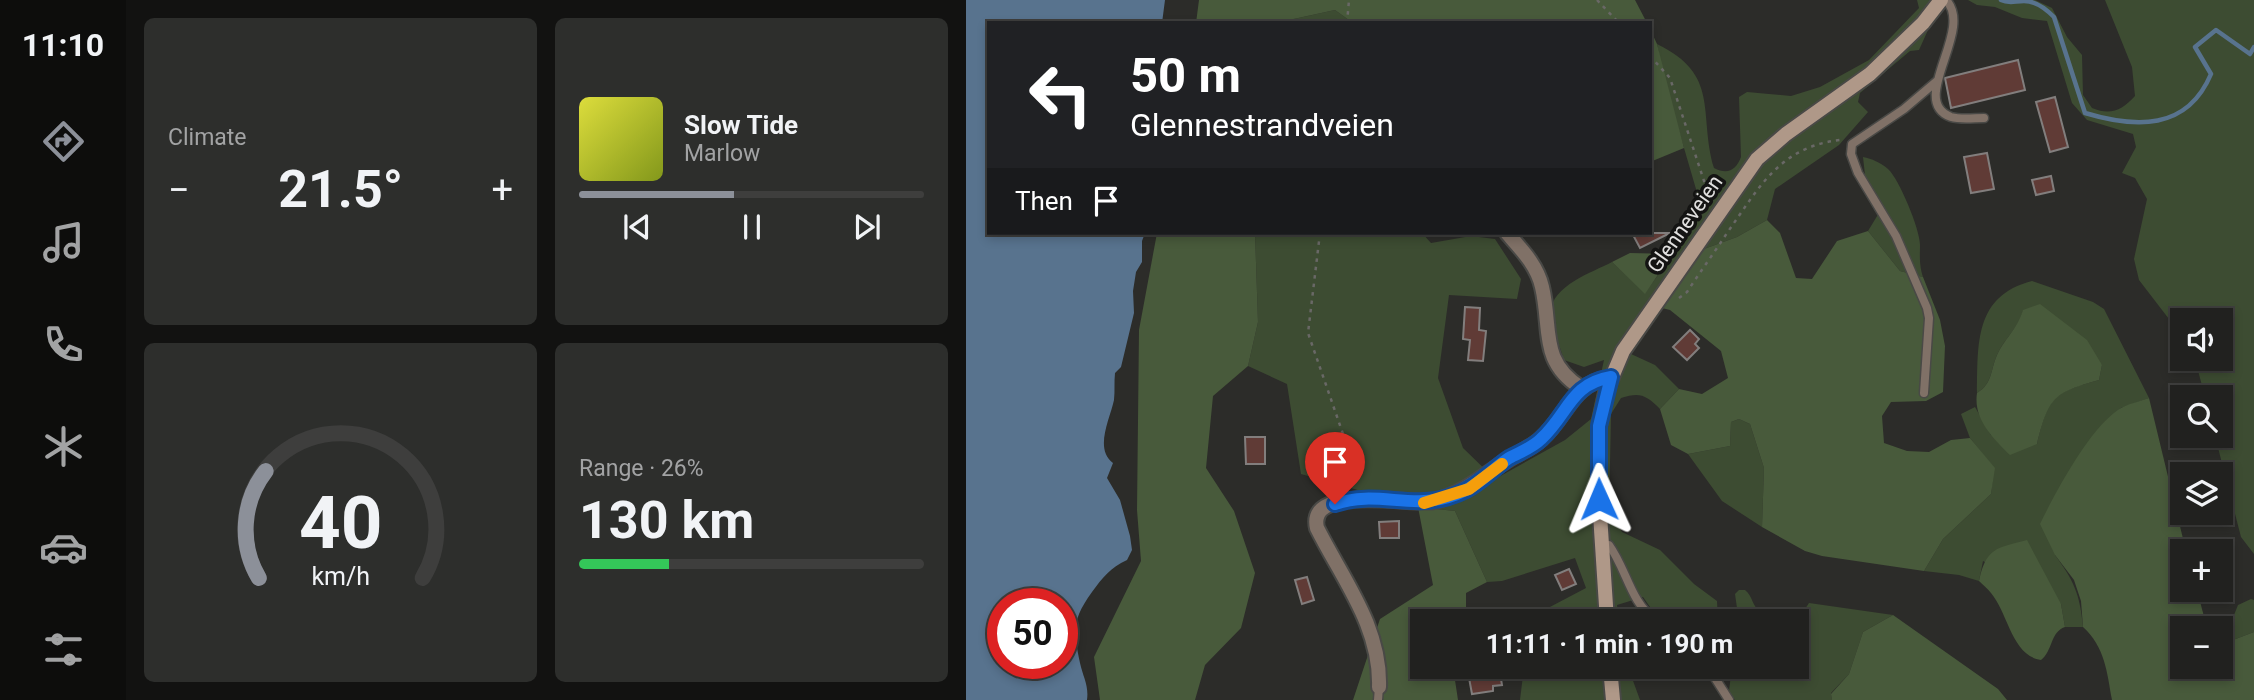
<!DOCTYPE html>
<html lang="en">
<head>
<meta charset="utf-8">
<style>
	:root { --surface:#21211f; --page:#2d2e2c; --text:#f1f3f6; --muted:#a2a3a4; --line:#3e3e3d; --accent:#8c9099 }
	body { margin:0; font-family:Roboto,sans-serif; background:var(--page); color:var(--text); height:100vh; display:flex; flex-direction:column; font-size:26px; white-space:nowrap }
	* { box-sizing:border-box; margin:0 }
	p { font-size:23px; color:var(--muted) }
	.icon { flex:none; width:38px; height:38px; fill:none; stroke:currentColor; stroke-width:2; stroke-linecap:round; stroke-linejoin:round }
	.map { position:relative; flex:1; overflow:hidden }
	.panel { display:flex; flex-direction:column; gap:18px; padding:18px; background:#121211; width:840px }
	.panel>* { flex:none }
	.top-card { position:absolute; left:21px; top:21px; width:665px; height:214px; border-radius:0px; box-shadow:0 4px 10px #0003,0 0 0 2px var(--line); background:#202124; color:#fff; overflow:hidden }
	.controls { position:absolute; left:1204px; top:308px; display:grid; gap:14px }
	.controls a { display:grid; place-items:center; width:63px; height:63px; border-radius:0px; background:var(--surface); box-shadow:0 4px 10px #0003,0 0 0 2px var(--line); font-size:35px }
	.speed { position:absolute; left:21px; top:588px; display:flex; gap:14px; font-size:35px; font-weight:700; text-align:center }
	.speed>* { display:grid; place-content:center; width:91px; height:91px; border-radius:50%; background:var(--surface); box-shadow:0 4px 10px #0003,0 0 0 2px var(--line); line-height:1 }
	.speed .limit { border:10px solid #d22; background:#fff; color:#111 }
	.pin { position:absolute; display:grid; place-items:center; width:60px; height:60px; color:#fff; margin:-72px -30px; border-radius:50% 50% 50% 0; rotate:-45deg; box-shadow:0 0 7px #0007 }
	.pin .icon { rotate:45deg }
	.me { position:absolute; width:77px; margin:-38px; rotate:359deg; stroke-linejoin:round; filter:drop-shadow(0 0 5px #0008) }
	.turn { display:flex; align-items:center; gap:24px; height:147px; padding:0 28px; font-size:32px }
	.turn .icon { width:91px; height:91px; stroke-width:2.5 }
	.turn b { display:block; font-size:49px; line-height:60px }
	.then { display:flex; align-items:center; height:66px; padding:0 28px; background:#0003; gap:14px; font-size:26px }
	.big { font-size:52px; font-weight:700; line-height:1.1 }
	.panel .widget { flex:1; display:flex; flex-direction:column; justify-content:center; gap:10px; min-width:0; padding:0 24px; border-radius:10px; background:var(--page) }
	.panel .dial { align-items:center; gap:0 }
	.dial svg { height:182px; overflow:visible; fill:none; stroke:var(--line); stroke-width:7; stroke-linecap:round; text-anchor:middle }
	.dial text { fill:var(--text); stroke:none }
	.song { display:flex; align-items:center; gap:21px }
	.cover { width:84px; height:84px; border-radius:10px; background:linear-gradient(135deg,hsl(60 70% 55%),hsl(70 70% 35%)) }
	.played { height:7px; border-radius:4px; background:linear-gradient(90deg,var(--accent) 45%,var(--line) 45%) }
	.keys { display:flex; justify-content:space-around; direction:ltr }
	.heat { display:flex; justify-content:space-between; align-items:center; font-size:38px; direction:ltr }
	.charge { height:10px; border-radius:5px; background:linear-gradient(90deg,#34c759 26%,var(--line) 0) }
	.panel .tiles { flex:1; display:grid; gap:18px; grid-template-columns:repeat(2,1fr) }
	.trip { position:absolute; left:444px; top:609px; width:399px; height:70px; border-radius:0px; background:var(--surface); box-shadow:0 4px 10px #0003,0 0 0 2px var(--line); font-weight:700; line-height:70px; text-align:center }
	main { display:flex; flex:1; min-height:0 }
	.dock { display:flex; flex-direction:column; width:126px; justify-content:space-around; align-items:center; background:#0d0d0c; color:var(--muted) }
	.dock .icon { width:49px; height:49px }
	.dock .active { color:var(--accent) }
	.dock b { font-size:32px; color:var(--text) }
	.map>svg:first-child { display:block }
	.green { fill:#3d4c32 }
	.forest { fill:#485a3b }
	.water { fill:#58738e; fill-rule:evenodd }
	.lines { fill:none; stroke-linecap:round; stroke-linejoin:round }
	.stream { stroke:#58738e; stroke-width:4.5 }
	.building { fill:#603b36; stroke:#827e7d; stroke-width:2 }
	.service-casing { stroke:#494946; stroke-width:11 }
	.minor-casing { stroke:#494946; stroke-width:18 }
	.secondary-casing { stroke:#494946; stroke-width:18 }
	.path { stroke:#696866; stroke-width:2.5; stroke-dasharray:3.5 5; stroke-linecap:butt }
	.service { stroke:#807167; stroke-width:8 }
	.minor { stroke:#807167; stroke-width:14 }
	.secondary { stroke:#af9888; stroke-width:14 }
	.route-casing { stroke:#114b97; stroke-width:18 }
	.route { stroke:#1a73e8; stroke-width:12 }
	.slow { stroke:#f59e0b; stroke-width:12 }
	.labels { text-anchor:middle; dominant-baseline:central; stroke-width:7; stroke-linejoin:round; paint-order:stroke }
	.street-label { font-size:21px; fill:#e1e0df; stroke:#141413 }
</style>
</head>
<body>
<main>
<nav class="dock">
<b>11:10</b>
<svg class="icon active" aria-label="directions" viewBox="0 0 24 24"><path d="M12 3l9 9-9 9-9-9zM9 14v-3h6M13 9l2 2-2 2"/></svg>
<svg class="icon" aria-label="music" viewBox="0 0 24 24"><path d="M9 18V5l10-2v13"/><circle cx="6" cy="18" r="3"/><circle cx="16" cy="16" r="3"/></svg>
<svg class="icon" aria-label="phone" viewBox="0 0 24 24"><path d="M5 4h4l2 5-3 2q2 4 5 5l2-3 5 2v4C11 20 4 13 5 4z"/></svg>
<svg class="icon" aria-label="climate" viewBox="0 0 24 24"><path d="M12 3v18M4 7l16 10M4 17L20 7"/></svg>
<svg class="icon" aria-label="car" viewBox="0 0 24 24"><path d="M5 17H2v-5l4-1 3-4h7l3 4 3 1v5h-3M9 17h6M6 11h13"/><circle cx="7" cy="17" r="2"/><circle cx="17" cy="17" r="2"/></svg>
<svg class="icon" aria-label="filters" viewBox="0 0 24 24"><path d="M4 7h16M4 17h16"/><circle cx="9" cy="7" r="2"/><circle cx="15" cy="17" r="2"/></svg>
</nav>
<section class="panel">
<div class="tiles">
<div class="widget"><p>Climate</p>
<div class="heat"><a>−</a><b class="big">21.5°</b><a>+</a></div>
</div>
<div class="widget">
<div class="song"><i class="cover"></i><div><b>Slow Tide</b><p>Marlow</p></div></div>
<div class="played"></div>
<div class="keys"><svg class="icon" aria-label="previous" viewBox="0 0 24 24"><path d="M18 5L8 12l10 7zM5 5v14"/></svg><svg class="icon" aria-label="pause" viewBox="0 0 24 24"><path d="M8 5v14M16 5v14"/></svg><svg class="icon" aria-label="next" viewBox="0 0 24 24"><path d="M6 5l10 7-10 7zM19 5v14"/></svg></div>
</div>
<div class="widget dial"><svg viewBox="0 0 100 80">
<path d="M14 69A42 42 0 1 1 86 69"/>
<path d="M14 69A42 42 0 0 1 17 22" stroke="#8c9099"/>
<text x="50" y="56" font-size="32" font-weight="700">40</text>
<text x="50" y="72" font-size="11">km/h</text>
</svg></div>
<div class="widget"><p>Range · 26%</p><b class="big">130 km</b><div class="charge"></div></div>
</div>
</section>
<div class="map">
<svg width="1288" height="700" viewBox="0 0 1288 700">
	<rect width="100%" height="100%" fill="#2c2c29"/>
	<path class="green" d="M951 0H986L962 30 953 50 944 51 894 93 892 102 902 112 873 145 809 189 801 220 771 237 738 249 665 354 689 365 713 389 694 409C680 395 674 392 655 398L645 414 643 513 656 532 694 550 728 584 751 601 752 621H700L691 617 677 597 651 605 653 621H563V618L620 588 609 558 536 581 521 582 489 511 452 507 335 474 321 384 282 366 292 322 289 233H456L465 243 505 236 529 239 555 279 551 299 483 295 472 378 497 448 529 479 599 440 625 419 638 360 618 367 598 360C594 346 585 327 585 312 585 286 627 272 646 262L679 293 737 213 699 83 691 44C755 75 732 113 748 168 762 175 770 170 775 157L773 97 781 92 825 96 854 87 903 60 953 8Z
		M1002 0H1069L1086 8 1101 37 1116 55 1117 95 1126 108C1145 116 1156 110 1169 96L1166 67 1139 0H1288V554L1275 537 1249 436H1255V397H1239L1229 359H1255V320H1216V336L1173 280 1168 259 1181 199 1169 178 1156 173 1170 147 1167 134 1121 120 1106 103 1081 21 1056 18 1029 7 1011 5Z
		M369 10 387 23H321L323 20Z
		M897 157C906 159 914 162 922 169 933 179 954 229 954 245 954 257 953 264 957 277L934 271 902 231 916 208 899 175Z
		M1066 281 1127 302 1138 309 1183 398 1155 408 1089 555C1108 581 1114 594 1117 627H1099L1095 604 1017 561 1013 581 993 575 958 571 977 539 1025 494 1028 468 1004 438 995 414 1009 407 1025 435 1071 444C1083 396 1086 393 1133 380L1136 365 1057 311C1050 331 1039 338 1031 355 1024 371 1027 383 1011 393 1012 344 1008 296 1066 281Z
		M773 419 784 424 798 468 796 527 756 501 722 454 764 446 765 422Z
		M773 590H779C787 596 786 607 795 612V621H776L772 615 769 594Z
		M1285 599 1288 600V632L1267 640 1266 620 1272 605Z
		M843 603 927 615 897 632 883 674 865 693 866 700H769L763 691 765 675 786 667H831V621Z
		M558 667H662L674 700H554Z"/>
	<path class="forest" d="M233 0H669L681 23H387L369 10 323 20 321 23H230Z
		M684 29 691 44 718 148 684 162Z
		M801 220 814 233 830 278 846 279 871 241 902 231 934 271 957 277 974 320 979 346 977 392 960 401 925 402 916 416 918 443 941 451 963 452 985 440 1004 438 1029 468 1025 494 977 539 958 571 856 556 839 551 796 527 798 468 784 424 773 419 765 422 764 446 722 454 705 445 694 409 713 389 736 394 762 378 755 351 704 310 696 308 738 249 771 237Z
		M191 233H289L292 322 282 366 247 396 240 468 268 511 289 573 275 628 239 665 229 700H134L128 657 175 561 171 510 173 330Z
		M664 253 706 254 679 294 646 262Z
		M1074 304 1121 340 1136 365 1133 380C1087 393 1083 397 1071 444L1044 455C1027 438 1007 419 1011 393 1027 383 1024 371 1031 355 1039 338 1050 331 1057 310Z
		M1183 398 1220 551H1216V590H1231L1241 628H1216V667H1255V648L1265 646 1267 640 1288 632V700H1146C1141 672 1139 647 1117 627L1115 601 1108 580 1089 555 1074 524C1089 493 1126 423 1157 407 1165 403 1175 401 1183 398Z
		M452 507 489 511 521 582 500 593V621H457V667H487L492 700H387L414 619 467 585Z
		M1061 540 1095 604 1099 627C1084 632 1087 651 1075 660 1046 656 1042 613 1025 593 1022 589 1017 585 1013 581 1020 548 1030 548 1061 540Z
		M927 615 1032 689 1041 700H866L865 694 883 674 897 632Z"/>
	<path class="water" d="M0 0H199L196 23H23V233H179L176 241V262L170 272 167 291 168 313 155 367 149 373C148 382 149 391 148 400 144 419 128 449 147 463L141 478 154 500 164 536 166 550 161 560C144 568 137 577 126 592 106 620 107 630 114 663 117 677 123 685 121 700H0ZM37 604H96V663H37Z"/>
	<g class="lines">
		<path class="stream" d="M1035 0C1043 4 1049 1 1058 1 1070 1 1080 9 1088 17L1119 113C1169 128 1221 131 1245 74L1229 47 1250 30 1284 54 1288 47"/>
	</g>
	<path class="building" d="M1052 60 1059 90 985 108 979 78Z
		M1089 97 1102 147 1084 152 1070 102Z
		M1021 153 1028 189 1005 193 998 157Z
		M1085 176 1088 191 1070 195 1066 180Z
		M666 233H704L674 248Z
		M499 307 514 308 513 330 520 331 517 361 502 360 504 340 497 339Z
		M724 330 733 339 729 344 733 348 721 360 707 347Z
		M279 437H299V464H280Z
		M433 521V538H414L413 522Z
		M603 569 610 584 596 590 589 575Z
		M341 577 348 600 336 604 329 580Z
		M501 667H533L536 685 527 686V691L506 694Z"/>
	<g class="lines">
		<defs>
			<path id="service" d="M980 0C1009 30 941 101 985 117 995 120 1008 118 1018 118
				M958 393 963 318 961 308 930 236 892 173 885 154 886 144 938 109 971 81
				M636 545H643C661 570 664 602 690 621
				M742 667 763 700
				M412 700 413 687"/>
			<path id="minor" d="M541 233C555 249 571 265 576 287 586 329 573 361 615 388
				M413 687C415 627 377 580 351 528 340 482 450 506 469 501 501 492 516 476 543 459 554 452 565 448 575 439 603 414 604 384 645 377"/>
			<path id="secondary" d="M641 621 633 499V426L641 389 657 351 791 159 820 134 904 74 957 23 975 0
				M644 667 647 700"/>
		</defs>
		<use href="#service" class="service-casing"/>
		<use href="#minor" class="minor-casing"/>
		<use href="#secondary" class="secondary-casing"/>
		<path class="path" d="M631 0 653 23
			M381 23 383 0
			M684 56 704 78 740 187 750 195
			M354 233 342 333 385 457 378 485
			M713 298 721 292C734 272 748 253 761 233 793 188 813 147 874 140"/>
		<use href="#service" class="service"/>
		<use href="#minor" class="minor"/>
		<use href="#secondary" class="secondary"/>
	</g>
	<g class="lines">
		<defs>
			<path id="route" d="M369 504C415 488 452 515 500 490 516 482 528 468 543 458 554 452 566 448 575 439 603 413 604 384 645 377L633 426V499"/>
		</defs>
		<use href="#route" class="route-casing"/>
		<use href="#route" class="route"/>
		<path class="slow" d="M458 503 503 489 536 464"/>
	</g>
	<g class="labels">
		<g class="street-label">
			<text transform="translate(719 224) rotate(-55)">Glenneveien</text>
		</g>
	</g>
</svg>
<div class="controls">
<a><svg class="icon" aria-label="sound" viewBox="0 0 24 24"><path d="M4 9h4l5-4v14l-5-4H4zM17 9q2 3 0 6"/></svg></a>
<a><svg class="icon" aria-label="search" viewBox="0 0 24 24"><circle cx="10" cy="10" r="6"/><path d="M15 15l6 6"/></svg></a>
<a><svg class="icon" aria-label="layers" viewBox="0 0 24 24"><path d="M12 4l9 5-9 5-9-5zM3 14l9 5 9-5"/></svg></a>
<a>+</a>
<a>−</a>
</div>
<div class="speed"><div class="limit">50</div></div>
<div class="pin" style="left:369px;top:504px;background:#d93025"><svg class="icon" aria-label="arrive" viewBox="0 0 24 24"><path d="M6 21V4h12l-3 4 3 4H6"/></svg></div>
<svg class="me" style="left:633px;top:499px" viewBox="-20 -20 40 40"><path d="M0-17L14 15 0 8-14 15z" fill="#1a73e8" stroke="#fff" stroke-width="4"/></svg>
<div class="trip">11:11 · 1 min · 190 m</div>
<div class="top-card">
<div class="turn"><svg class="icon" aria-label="left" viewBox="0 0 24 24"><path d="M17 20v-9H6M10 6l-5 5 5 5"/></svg><div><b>50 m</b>Glennestrandveien</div></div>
<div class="then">Then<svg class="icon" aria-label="arrive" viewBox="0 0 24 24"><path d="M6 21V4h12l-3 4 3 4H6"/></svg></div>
</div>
</div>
</main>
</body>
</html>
